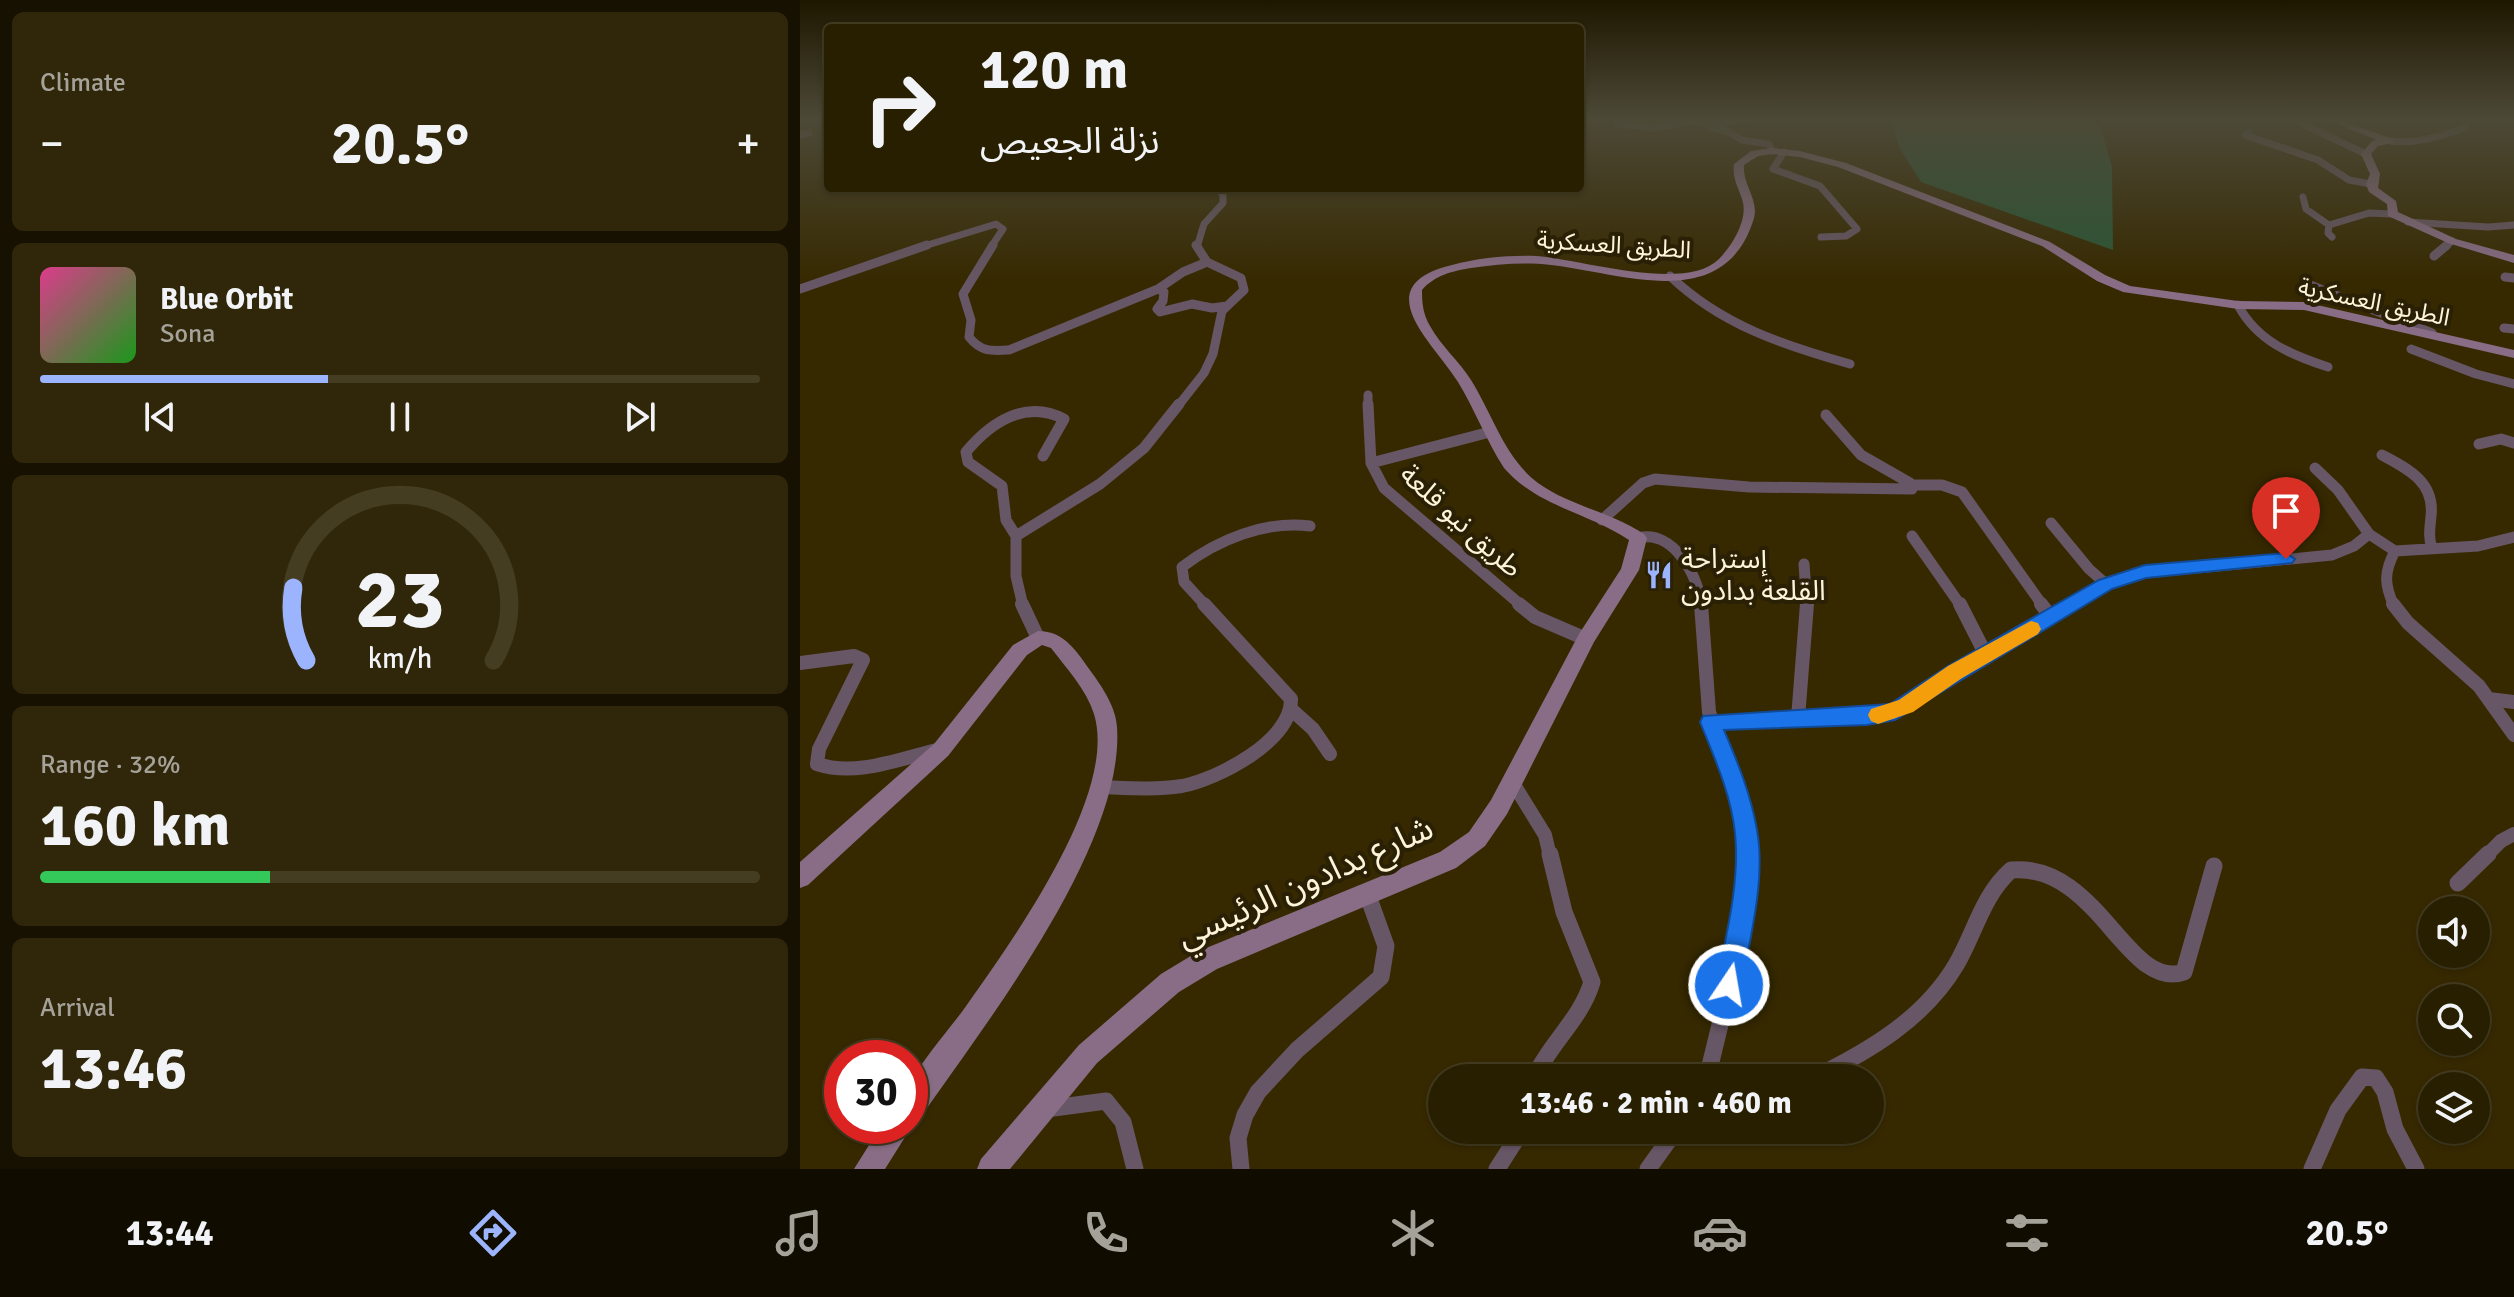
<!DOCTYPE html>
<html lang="en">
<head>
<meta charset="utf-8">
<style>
	:root { --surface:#281f00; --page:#30270a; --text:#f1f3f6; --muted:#a5a299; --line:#443d22; --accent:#9cb4fd }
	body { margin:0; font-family:Signika,"Noto Sans Arabic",sans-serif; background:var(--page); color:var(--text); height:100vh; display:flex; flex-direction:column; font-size:30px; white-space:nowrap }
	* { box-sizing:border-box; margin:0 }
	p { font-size:26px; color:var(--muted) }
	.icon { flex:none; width:44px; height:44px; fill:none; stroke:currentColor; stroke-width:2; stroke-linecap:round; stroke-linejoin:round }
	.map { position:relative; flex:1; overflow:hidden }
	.panel { display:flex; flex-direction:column; gap:12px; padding:12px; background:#161100; width:800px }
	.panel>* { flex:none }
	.guide { position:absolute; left:24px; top:24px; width:760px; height:168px; border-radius:8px; box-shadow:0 2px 6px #0004,0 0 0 2px var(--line); background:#281f00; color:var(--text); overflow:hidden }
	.tools { position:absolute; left:1618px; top:896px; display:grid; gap:16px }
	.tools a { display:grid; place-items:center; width:72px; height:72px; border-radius:50%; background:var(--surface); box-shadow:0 2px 6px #0004,0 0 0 2px var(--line); font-size:40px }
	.speed { position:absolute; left:24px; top:1040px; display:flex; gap:16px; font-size:40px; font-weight:700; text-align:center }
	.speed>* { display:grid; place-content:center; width:104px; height:104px; border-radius:50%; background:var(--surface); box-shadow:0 2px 6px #0004,0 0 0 2px var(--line); line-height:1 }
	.speed .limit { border:12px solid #d22; background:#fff; color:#111 }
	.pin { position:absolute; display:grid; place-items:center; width:68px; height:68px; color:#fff; margin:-82px -34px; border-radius:50% 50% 50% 0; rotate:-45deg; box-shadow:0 0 8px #0007 }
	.pin .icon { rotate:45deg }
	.me { position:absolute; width:88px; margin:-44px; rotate:12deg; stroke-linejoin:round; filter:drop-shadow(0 0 6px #0008) }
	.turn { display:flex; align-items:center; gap:28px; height:168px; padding:0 24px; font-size:36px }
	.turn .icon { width:104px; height:104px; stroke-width:2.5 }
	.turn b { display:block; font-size:56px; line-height:68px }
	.big { font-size:60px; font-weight:800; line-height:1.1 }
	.panel .card { flex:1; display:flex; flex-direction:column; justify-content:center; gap:12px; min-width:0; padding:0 28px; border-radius:12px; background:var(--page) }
	.panel .dial { align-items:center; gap:0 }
	.dial svg { height:208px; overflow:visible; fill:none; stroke:var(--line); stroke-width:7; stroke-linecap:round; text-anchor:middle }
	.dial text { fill:var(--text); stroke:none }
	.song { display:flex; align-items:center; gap:24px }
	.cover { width:96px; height:96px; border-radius:12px; background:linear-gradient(135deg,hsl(330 70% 55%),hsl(120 70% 35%)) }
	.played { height:8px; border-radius:4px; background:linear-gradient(90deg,var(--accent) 40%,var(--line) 40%) }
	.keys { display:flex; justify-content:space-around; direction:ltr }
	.heat { display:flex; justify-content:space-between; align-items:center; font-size:44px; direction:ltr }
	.charge { height:12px; border-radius:6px; background:linear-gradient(90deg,#34c759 32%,var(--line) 0) }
	.trip { position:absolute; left:628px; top:1064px; width:456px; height:80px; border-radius:40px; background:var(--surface); box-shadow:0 2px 6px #0004,0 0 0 2px var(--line); font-weight:800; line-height:80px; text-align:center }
	.tab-bar { display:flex; height:128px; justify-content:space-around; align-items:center; background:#100c00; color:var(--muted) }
	.tab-bar .icon { width:56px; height:56px }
	.tab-bar .current { color:var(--accent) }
	.tab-bar b { font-size:36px; color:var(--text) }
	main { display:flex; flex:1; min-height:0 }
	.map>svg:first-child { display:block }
	.green { fill:#2a5635 }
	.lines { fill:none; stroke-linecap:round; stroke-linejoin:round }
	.street-far4 { stroke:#675665; stroke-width:7 }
	.street-far3 { stroke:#675665; stroke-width:9 }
	.street-far2 { stroke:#675665; stroke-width:11 }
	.street-far1 { stroke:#675665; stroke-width:14 }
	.street { stroke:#675665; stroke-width:17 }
	.secondary { fill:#896d86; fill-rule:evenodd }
	.route { fill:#1a73e8; stroke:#114b97; stroke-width:2 }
	.slow { fill:#f59e0b }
	.labels { text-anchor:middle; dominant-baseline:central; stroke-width:8; stroke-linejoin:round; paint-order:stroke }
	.far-street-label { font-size:24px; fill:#fef4da; stroke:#292005 }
	.street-label { font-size:28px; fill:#fef4da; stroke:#292005 }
	.poi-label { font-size:28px; fill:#fef4da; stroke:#292005; text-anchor:start }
	.near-street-label { font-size:34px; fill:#fef4da; stroke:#292005 }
</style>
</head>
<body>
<main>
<section class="panel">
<div class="card"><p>Climate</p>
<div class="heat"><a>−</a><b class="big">20.5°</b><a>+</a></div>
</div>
<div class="card">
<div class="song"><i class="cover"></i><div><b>Blue Orbit</b><p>Sona</p></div></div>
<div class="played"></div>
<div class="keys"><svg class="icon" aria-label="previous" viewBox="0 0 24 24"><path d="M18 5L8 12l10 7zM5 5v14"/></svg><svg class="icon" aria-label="pause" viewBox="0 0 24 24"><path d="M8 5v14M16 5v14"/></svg><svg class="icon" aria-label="next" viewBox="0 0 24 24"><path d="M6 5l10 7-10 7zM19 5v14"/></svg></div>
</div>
<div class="card dial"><svg viewBox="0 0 100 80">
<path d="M14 69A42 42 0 1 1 86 69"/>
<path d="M14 69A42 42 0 0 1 9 41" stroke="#9cb4fd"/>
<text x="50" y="56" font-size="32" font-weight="700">23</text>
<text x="50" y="72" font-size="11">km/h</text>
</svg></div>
<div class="card"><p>Range · 32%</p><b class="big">160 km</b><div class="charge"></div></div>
<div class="card"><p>Arrival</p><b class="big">13:46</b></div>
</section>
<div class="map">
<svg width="1714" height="1169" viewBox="0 0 1714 1169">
	<rect width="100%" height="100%" fill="#362900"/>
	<path class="green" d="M1091 119H1280L1300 125 1312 167 1313 250 1121 182 1099 147Z"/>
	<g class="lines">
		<path class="street-far4" d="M819 119 818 124 852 128 892 121 908 124 951 119
			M1492 119 1566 154
			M911 128 927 131 942 140 969 144 972 151
			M1449 132 1445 135 1518 160 1549 180 1571 184
			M0 135 9 133
			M1590 141C1616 144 1639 137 1664 128L1668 119
			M984 152 973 169 1020 186 1057 229 1046 236 1021 237
			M1503 197 1506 209 1529 225
			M1608 222 1688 227 1714 225
			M1532 237 1528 233 1529 225 1569 213 1592 214
			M121 247 196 224 203 229 191 247
			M397 247 404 224 423 203V194L415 188
			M1645 247 1652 241"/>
		<path class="street-far3" d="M193 245 163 294 171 320 169 337C181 352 191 351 209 350L358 289 383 272 407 262
			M1634 256 1647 245
			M870 276C921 325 983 345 1050 364
			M1705 277 1714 278
			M1510 285 1632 333
			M0 289 127 245
			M358 289 364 292 363 301 357 309 360 312 392 304 412 308 427 306
			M1438 305C1457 341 1491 355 1528 367
			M1704 328 1714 329
			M1611 349 1676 374 1714 384
			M568 395V406
			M378 406 404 373 413 354 422 311 444 290 441 278 407 262 396 245"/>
		<path class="street-far2" d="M568 404 571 463 584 488 722 606
			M1679 444 1701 439 1714 443
			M1582 455C1608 469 1635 482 1631 516 1630 528 1628 537 1632 548
			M571 463 690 432
			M1515 468 1538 490 1569 534 1595 551
			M1112 485H1142L1162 492 1243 606
			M802 520 843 483 855 479 949 487 1112 489 1110 483 1061 455 1026 415
			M1251 523 1289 569 1306 584
			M216 536 206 520 202 486 168 462 166 452C191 422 226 399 264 419L243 456
			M1112 536 1161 606
			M838 538C874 529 898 576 902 606
			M1004 564 1007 606
			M223 606 216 576V536L300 484 344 448 379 404
			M406 606 384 582 382 567C417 540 466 520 510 526
			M1269 606 1306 584 1334 574 1532 555 1554 546 1569 534
			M1594 606C1584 584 1584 572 1595 551L1678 546 1714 537"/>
		<path class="street-far1" d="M222 604 238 638
			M719 604 735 617 786 639
			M901 604 909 712 937 791 948 856
			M1160 604 1186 655
			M1241 604 1251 617
			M1593 604 1608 623 1679 686 1714 735
			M0 663 54 656 63 660 19 749 17 764C56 777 99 759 137 750
			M1689 699 1714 702
			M493 711 513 729 530 754
			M998 718 1007 604
			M911 722 1067 716 1095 712 1155 672 1272 604
			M713 783 745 835 750 856
			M301 787C328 788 355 790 382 786 418 779 492 741 491 699L404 604
			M1686 856 1701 841 1714 834"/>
		<path class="street" d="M1658 883 1688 854
			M734 1078C750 1043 781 1019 792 982L764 912 750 854
			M907 1078 939 947 948 854
			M1014 1078C1069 1051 1124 1019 1156 965 1175 933 1182 896 1211 870 1298 862 1327 992 1384 972L1414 866
			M246 1109 306 1101 323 1122 335 1169
			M441 1169 438 1138 445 1115 458 1092 497 1050 581 977 586 946 568 896
			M697 1169 722 1130
			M848 1169 876 1130
			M1512 1169 1538 1110 1562 1077 1576 1078 1585 1092 1595 1129 1616 1169"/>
		<path class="secondary" d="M1525 119H1538L1593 139V143L1578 146 1571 154 1580 174 1578 188 1596 201 1598 212 1656 239 1714 255V263L1648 243 1588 216 1587 204 1569 192 1566 184 1570 174 1561 154 1572 141 1577 140Z
			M972 148 1000 151 1046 163 1250 242 1305 275 1330 286 1438 301 1504 302 1714 350V358L1504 310 1438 309 1323 292 1297 281 1242 246 1038 167 1000 157 972 154 958 156 944 165C942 184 959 199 954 218 925 315 823 273 751 265 725 262 698 264 671 268 653 271 635 275 622 290 622 303 623 314 630 326 641 346 659 361 671 380 693 415 704 457 738 483 770 506 811 512 844 534L847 538 839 570 794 642 707 814 685 846 656 868 417 969 379 992 297 1063 210 1169H177L181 1159 279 1045 361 974 399 951 640 852 669 832 691 800 779 634 821 569 829 540C787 512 738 507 704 468 686 440 675 410 658 382 633 342 565 286 652 265 678 258 708 255 736 256 781 259 885 293 919 259 933 245 949 218 942 199 938 186 932 178 934 164L951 151Z
			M238 631C265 631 277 652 292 673 303 688 316 708 317 727 325 845 186 1023 120 1118L110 1122 112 1126 85 1169H54L81 1126H110C110 1114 106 1094 111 1083 118 1065 151 1027 164 1009 209 945 319 795 294 714 286 689 267 669 251 648L242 645 227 655 148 756 8 885 0 888V862L134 744 213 645Z"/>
	</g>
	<linearGradient id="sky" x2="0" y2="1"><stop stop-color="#1e1700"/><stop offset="0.42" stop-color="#4c4937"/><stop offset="1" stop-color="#4c4937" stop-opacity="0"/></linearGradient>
	<rect width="1714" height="283" fill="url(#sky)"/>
	<path class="route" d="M1486 553 1495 559 1492 563 1346 578 1312 589 1095 720 1067 725 924 730C938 763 951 795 957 830 966 880 950 936 942 985L938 994 929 998 920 994 916 985C926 936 940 883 935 833 931 794 914 757 900 722L903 716 1090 704 1148 666 1299 580 1345 565Z"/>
	<path class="slow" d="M1231 621 1238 623 1241 629 1238 634 1162 678 1113 712 1078 724 1071 721 1068 715 1071 709 1099 700 1148 666Z"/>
	<defs>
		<symbol id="restaurant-bare" viewBox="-9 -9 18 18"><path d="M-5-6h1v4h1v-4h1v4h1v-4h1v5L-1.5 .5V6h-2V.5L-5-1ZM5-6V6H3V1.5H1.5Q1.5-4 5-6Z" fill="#9cb4fd" stroke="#292005" stroke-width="2.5" paint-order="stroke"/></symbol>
	</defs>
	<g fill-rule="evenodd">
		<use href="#restaurant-bare" x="839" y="555" width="40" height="40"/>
	</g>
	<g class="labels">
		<g class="far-street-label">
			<text transform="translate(814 245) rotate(4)">الطريق العسكرية</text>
			<text transform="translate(1574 302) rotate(12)">الطريق العسكرية</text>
		</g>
		<g class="street-label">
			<text transform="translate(661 521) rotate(42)">طريق نيو قلعة</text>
		</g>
		<g class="poi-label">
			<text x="881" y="559">إستراحة<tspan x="881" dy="32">القلعة بدادون</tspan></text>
		</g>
		<g class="near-street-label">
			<text transform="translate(505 882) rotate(-24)">شارع بدادون الرئيسي</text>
		</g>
	</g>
</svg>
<div class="tools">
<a><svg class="icon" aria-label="sound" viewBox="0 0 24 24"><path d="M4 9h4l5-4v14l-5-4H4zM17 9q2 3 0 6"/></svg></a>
<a><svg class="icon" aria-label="search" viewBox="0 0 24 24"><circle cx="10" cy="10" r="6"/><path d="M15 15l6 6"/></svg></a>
<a><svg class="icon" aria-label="layers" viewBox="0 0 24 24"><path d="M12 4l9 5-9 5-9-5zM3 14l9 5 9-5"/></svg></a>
</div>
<div class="speed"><div class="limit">30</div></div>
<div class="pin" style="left:1486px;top:559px;background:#d93025"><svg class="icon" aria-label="arrive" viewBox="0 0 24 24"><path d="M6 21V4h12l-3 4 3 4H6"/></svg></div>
<svg class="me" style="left:929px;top:985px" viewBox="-20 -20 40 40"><circle r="17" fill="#1a73e8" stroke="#fff" stroke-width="3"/><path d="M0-11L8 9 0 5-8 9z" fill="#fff"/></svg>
<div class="trip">13:46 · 2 min · 460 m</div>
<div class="guide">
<div class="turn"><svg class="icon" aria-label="right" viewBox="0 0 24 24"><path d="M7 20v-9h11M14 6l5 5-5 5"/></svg><div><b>120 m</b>نزلة الجعيص</div></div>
</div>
</div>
</main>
<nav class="tab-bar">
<b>13:44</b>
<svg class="icon current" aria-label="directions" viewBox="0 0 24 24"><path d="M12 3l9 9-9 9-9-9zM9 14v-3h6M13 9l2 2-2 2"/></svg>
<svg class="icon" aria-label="music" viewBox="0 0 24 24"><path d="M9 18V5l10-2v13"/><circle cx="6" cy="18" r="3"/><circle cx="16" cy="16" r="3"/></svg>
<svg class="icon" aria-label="phone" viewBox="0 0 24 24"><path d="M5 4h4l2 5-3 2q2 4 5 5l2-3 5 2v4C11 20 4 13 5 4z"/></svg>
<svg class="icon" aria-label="climate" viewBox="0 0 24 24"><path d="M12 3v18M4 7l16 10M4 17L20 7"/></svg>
<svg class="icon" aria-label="car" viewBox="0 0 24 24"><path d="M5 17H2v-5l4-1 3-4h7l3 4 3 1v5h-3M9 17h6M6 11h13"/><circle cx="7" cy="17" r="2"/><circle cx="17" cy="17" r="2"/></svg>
<svg class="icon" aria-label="filters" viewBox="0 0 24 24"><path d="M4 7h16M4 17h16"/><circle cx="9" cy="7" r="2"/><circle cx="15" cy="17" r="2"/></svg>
<b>20.5°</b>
</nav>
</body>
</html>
